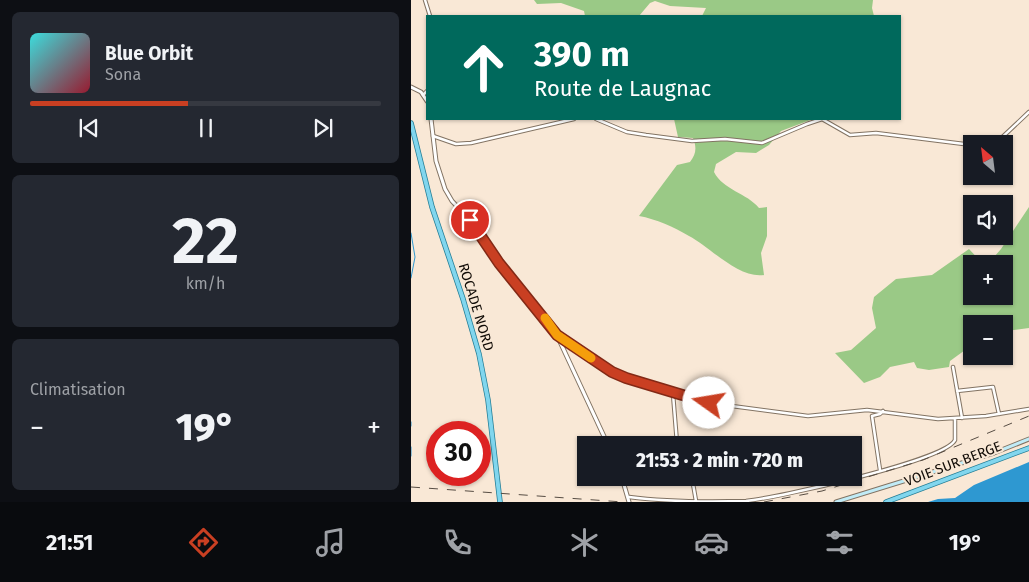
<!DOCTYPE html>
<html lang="fr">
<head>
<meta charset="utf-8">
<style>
	:root { --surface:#171b24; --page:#242831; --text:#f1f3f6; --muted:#9ea1a6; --line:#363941; --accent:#c93f22 }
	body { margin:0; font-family:"Fira Sans",sans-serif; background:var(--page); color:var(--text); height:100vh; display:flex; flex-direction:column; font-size:19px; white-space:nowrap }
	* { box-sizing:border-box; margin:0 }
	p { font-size:16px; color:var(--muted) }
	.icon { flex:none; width:28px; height:28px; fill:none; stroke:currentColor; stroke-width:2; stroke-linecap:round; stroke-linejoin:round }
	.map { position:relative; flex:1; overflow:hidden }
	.side { display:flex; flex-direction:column; gap:12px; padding:12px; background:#0d0f14; width:411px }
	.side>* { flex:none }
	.banner { position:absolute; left:15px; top:15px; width:475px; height:105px; border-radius:0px; box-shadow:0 1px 4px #0004; background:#00695c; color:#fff; overflow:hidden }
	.needle { width:32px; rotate:332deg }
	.controls { position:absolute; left:552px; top:135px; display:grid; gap:10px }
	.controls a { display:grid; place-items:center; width:50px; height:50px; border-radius:0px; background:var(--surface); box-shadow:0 1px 4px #0004; font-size:25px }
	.speed { position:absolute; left:15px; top:421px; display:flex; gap:10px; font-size:25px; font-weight:700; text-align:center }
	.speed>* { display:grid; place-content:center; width:65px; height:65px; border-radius:50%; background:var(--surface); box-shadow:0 1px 4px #0004; line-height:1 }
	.speed .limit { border:8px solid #d22; background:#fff; color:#111 }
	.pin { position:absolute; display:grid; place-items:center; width:42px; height:42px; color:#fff; margin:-21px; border:2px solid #fff; border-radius:50%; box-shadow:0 1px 5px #0007 }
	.me { position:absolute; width:55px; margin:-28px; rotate:283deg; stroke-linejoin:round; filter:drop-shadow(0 0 4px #0008) }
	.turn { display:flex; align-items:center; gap:18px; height:105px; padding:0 25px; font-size:22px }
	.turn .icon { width:65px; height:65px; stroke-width:2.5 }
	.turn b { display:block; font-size:35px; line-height:42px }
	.big { font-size:38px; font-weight:800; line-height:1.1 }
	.side .widget { flex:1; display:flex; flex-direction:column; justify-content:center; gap:8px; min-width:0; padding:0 18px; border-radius:8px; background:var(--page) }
	.side .dial { align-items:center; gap:0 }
	.dial b { font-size:65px; line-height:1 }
	.song { display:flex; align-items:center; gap:15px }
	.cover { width:60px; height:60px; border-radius:8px; background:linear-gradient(135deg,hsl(180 70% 55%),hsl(350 70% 35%)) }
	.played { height:5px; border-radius:2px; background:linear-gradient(90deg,var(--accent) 45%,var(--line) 45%) }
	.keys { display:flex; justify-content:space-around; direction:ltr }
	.heat { display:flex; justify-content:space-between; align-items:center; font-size:28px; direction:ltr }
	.trip { position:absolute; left:166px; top:436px; width:285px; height:50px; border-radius:0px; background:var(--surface); box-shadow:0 1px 4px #0004; font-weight:800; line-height:50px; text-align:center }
	.tabs { display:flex; height:80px; justify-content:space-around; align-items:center; background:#090b0e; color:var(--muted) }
	.tabs .icon { width:35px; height:35px }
	.tabs .active { color:var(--accent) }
	.tabs b { font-size:22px; color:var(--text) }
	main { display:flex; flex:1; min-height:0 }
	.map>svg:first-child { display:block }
	.green { fill:#9ac986 }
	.water { fill:#2e98d1 }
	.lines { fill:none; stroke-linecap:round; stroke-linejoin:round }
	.stream { stroke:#2e98d1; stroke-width:1 }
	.minor-casing { stroke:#827363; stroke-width:4.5 }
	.tertiary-casing { stroke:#827363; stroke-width:5 }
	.secondary-casing { stroke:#827363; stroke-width:5 }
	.primary-casing { stroke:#237d95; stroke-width:5.5 }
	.minor { stroke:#fff; stroke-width:2.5 }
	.tertiary { stroke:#fff; stroke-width:3 }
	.secondary { stroke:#c0ebf6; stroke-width:3 }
	.primary { stroke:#81d6ee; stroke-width:4 }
	.rail { stroke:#574d44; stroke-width:1; stroke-dasharray:9 9; stroke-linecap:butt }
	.route-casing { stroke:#832916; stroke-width:12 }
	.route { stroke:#c93f22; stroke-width:9 }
	.slow { stroke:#f59e0b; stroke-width:9 }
	.labels { text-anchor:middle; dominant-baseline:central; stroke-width:4; stroke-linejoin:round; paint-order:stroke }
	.street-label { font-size:14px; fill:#110b06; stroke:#f9e8d6 }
</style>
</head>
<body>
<main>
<section class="side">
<div class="widget">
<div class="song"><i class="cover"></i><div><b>Blue Orbit</b><p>Sona</p></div></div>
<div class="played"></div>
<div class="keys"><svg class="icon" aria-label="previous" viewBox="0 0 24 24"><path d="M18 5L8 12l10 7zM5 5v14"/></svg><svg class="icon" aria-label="pause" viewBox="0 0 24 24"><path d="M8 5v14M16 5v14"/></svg><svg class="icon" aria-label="next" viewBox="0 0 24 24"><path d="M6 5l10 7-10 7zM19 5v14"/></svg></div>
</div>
<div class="widget dial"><b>22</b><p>km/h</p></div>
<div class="widget"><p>Climatisation</p>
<div class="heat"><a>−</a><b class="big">19°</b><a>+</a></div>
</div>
</section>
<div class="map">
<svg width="618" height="502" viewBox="0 0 618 502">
	<rect width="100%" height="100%" fill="#f9e8d6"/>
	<path class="green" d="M123 0H462L461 8 463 16H291L295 8 259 6 244 1 239 3 228 16H174L173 11 150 3 126 4Z
		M263 119H402L370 131 358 145 345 153 325 152 305 164 303 172C312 190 336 193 348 208L356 207V236L350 253 353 275C328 279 299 247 278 236 263 227 245 219 228 216L266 165 279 162C285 154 286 148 282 138L267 137Z
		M618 207V328L594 331V324H561V345L539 361 538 367 518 370 506 368 503 362 479 367 469 377 453 383 424 353 440 350 465 328 461 308 463 297 485 279 521 275 558 249 572 264H561V296H594V264H577L590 249Z"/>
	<path class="water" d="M618 462V502H517L527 499 544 498 563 485Z"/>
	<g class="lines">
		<path class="stream" d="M0 233 4 257 0 278
			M0 422V426
			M0 447V456"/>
		<defs>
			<path id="minor" d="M14 0 19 16
				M12 95 16 91
				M185 119 216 132 235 135 281 141 314 139 351 143 396 124 411 119 439 135 465 133 561 145
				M22 136 45 144 60 143 163 119
				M584 144 618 112
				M146 335 201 372 215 379 298 403 397 416 456 410 527 419 575 416 618 409
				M542 367 551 418
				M546 391 582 387 588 414
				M262 394 266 443
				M469 470 461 416 469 414 472 411
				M281 478 285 501
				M282 480H295L297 478
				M218 497C256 502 297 502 335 501 365 498 534 461 544 440V419"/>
			<path id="tertiary" d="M0 87 10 92 16 101
				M20 119 25 161 34 189 41 201 59 220 88 263 144 331 197 445
				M211 478 218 502"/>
			<path id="secondary" d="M425 502 583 453 618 439"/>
			<path id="primary" d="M0 123 21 207 52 299 68 354 77 400 89 502
				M475 502 618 448"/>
		</defs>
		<use href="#minor" class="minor-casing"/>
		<use href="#tertiary" class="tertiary-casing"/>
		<use href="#secondary" class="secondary-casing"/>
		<use href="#primary" class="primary-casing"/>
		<use href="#minor" class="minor"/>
		<use href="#tertiary" class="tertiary"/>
		<use href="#secondary" class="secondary"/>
		<use href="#primary" class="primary"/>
		<path class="rail" d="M0 487 212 502
			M353 502 411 491 512 460 618 416"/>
	</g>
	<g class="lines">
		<defs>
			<path id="route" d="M59 220 88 263 146 335 201 372 215 378 298 403"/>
		</defs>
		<use href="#route" class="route-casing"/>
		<use href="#route" class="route"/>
		<path class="slow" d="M134 318 146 335 180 358"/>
	</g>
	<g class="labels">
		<g class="street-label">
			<text transform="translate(65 307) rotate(73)">ROCADE NORD</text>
			<text transform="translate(542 464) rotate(-21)">VOIE SUR BERGE</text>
		</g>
	</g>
</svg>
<div class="controls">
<a><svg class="needle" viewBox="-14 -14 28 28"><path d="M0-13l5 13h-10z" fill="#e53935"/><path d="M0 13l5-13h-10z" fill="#9ea1a6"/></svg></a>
<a><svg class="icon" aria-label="sound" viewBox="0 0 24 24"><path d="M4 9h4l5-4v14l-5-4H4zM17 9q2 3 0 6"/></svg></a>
<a>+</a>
<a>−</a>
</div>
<div class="speed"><div class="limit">30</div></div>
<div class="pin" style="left:59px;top:220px;background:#d93025"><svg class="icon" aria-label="arrive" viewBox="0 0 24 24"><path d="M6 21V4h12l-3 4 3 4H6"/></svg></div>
<svg class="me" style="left:298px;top:403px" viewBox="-20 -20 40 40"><circle r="19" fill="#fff"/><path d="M0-13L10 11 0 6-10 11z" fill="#c93f22"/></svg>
<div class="trip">21:53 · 2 min · 720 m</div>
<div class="banner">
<div class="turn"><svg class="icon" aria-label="ahead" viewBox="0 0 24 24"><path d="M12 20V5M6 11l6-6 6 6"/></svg><div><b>390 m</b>Route de Laugnac</div></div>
</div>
</div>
</main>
<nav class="tabs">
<b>21:51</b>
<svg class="icon active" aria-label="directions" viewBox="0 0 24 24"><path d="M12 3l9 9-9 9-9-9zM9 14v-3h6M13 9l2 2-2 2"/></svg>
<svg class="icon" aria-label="music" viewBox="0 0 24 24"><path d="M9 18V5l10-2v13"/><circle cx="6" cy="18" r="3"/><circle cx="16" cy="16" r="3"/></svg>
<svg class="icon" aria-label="phone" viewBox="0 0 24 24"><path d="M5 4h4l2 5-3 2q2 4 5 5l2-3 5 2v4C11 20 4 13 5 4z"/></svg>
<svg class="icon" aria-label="climate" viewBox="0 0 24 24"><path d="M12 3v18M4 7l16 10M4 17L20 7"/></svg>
<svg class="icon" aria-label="car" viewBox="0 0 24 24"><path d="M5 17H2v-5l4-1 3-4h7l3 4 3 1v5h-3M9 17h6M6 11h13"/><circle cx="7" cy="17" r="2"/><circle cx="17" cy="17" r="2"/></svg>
<svg class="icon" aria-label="filters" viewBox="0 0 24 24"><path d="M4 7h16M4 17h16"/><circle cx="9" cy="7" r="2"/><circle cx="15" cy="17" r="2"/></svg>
<b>19°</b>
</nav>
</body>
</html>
